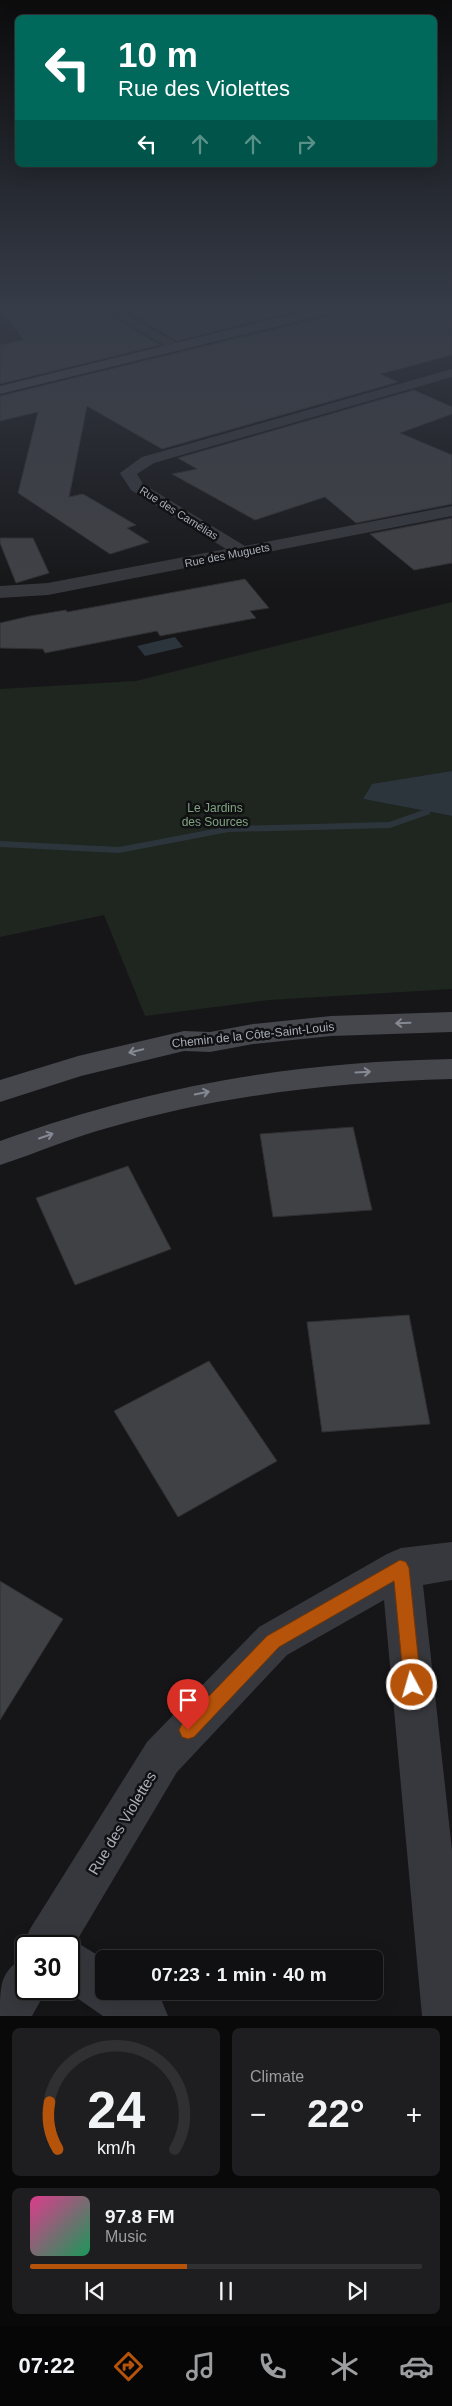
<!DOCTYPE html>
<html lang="en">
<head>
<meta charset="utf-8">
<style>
	:root { --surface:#101012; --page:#1e1e20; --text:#f1f3f6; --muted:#9c9d9f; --line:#303032; --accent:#b45309 }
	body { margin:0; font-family:Helvetica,sans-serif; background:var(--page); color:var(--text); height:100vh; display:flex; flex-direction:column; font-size:19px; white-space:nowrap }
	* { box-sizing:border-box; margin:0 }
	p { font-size:16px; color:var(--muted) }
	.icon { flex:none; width:28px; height:28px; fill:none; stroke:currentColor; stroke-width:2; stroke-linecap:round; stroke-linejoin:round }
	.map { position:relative; height:2016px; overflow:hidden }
	.drawer { display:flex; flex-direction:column; gap:12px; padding:12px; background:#09090a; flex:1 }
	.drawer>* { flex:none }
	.hud { position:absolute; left:15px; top:15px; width:422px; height:152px; border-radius:8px; box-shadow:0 5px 20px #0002,0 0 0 1px var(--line); background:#00695c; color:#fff; overflow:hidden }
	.speed { position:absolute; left:15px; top:1935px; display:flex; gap:10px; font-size:25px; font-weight:700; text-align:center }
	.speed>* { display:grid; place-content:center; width:65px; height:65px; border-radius:50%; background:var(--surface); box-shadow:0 5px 20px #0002,0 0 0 1px var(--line); line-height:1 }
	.speed .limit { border:2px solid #111; border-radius:8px; background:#fff; color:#111 }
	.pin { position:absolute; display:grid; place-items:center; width:42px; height:42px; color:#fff; margin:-51px -21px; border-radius:50% 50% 50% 0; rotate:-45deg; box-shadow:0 0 5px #0007 }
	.pin .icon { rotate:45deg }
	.me { position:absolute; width:55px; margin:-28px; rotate:354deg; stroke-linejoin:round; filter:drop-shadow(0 0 4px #0008) }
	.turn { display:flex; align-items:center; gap:18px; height:105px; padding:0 20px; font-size:22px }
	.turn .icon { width:65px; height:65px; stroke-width:2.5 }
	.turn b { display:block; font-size:35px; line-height:42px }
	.lanes { display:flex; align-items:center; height:48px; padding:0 20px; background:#0003; justify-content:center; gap:25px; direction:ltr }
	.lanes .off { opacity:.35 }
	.big { font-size:38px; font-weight:700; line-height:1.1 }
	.drawer .widget { flex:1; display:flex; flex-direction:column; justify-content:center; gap:8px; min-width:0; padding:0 18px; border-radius:8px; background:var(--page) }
	.drawer .dial { align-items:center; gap:0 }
	.dial svg { height:130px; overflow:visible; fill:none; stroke:var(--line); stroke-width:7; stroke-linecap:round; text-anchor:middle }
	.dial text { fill:var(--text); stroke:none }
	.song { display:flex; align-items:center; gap:15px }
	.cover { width:60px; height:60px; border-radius:8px; background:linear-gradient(135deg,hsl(330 70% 55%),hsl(150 70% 35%)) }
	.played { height:5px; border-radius:2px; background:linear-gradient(90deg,var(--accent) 40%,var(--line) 40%) }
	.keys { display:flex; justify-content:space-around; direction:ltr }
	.heat { display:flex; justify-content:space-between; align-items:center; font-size:28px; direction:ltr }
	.drawer .tiles { flex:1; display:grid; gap:12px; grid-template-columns:1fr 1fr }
	.widget:last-child { grid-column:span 2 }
	.trip { position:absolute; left:95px; top:1950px; width:288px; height:50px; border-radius:8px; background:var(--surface); box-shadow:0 5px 20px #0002,0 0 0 1px var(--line); font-weight:700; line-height:50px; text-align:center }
	.menu { display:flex; height:80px; justify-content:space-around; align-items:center; background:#060607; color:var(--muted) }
	.menu .icon { width:35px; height:35px }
	.menu .on { color:var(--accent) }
	.menu b { font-size:22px; color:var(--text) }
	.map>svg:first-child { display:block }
	.green { fill:#1e261f }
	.water { fill:#2c353c }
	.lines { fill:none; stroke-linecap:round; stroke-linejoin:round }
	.stream { fill:#2c353c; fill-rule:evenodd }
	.building { fill:#404145; stroke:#303034 }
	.street { fill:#37383d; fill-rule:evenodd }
	.secondary { fill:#45474d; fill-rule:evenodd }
	.oneway { stroke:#858993 }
	.route { fill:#b45309; stroke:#753606 }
	.labels { text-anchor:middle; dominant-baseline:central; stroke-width:5; stroke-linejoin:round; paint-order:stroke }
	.far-street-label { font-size:11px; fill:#a8adb8; stroke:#111113 }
	.park-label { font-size:12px; fill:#7fa381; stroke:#111113 }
	.street-label { font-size:12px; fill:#a8adb8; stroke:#111113 }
	.near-street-label { font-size:15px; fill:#a8adb8; stroke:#111113 }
</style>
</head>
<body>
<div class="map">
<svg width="452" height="2016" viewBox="0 0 452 2016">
	<rect width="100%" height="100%" fill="#161618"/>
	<path class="green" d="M452 602V771L426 776 363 799 452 816V989L270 1000 145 1016 104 915 0 937V689L136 681Z"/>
	<path class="water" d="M175 637 183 647 145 656 137 646Z
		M452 771V816L363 799 372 784Z"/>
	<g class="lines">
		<path class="stream" d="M426 809 430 810V814L390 828 229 832 119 853 0 847V841L119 847 229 826 389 822Z"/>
	</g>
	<path class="building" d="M2 310H101L160 345 0 384V345L24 340Z
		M124 310H300L177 341Z
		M336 310H452V355L380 374 398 382 162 449 87 406 69 497 83 494 136 525 127 528 149 542 110 554 18 493 38 412 0 421V396L332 315Z
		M414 390 452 407V414L400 433 452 455V504L356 523 325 497 255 520 172 474 197 469 178 458Z
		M452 518V563L414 570 370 534Z
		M0 538H33L49 573 16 583 0 543Z
		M245 579 269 608 250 611 256 618 160 636 157 631 45 653 43 649 0 648V623L30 616 66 610 67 612Z
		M353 1127 372 1210 273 1217 260 1134Z
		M128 1166 171 1249 75 1285 36 1198Z
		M409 1315 430 1424 322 1432 307 1322Z
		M209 1361 277 1461 178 1517 114 1411Z
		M0 1581 63 1619 0 1720Z"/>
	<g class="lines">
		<path class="street" d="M103 310H119L184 347 182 350H172Z
			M452 369V377L154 463 137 474 143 484 245 546 452 506V516L48 595 0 598V586L48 583 226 549 131 490 120 473 142 457Z
			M452 1542V1580L423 1585 452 1850V2016H422L384 1600 287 1655 177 1772 76 1942 104 1959V1991H151L161 1999 168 2016H103L64 1989H69V1946H26V1953L23 1946 30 1929 147 1742 259 1627 387 1554 401 1548Z
			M26 1957V1989H47L32 2016H0C0 1985 0 1970 26 1957Z"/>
		<path class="secondary" d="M310 310H334L332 313 0 394V386Z
			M452 1012V1032L331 1036 253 1044 210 1052 184 1051 81 1076 0 1102V1080L78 1056 184 1031 210 1032 253 1024 331 1016Z
			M452 1059V1079C336 1082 223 1095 111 1127 73 1137 37 1153 0 1165V1141C153 1086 290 1062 452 1059Z"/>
	</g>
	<defs><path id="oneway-shaft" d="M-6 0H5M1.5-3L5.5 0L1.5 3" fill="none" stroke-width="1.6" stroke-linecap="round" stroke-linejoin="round" transform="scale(1.25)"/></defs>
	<g class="oneway">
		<use href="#oneway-shaft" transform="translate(403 1023) rotate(178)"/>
		<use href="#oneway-shaft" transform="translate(136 1051) rotate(167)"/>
		<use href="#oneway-shaft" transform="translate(363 1072) rotate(-3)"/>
		<use href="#oneway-shaft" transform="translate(202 1093) rotate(-12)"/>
		<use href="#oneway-shaft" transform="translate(46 1136) rotate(-19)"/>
	</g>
	<linearGradient id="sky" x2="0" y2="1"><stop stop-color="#0c0c0d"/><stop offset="0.52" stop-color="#363c48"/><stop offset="1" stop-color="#363c48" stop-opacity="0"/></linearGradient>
	<rect width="452" height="593" fill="url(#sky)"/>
	<path class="route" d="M400 1560 406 1562 409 1568 421 1685 419 1691 412 1694 406 1691 404 1685 394 1581 279 1647 194 1737 188 1739 182 1737 179 1730 182 1724 267 1636Z"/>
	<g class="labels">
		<g class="far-street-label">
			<text transform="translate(179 513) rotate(32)">Rue des Camélias</text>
			<text transform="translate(227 555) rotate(-11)">Rue des Muguets</text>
		</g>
		<g class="park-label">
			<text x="215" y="808">Le Jardins<tspan x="215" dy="14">des Sources</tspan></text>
		</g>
		<g class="street-label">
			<text transform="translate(253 1035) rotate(-6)">Chemin de la Côte-Saint-Louis</text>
		</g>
		<g class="near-street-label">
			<text transform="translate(122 1823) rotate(-59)">Rue des Violettes</text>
		</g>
	</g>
</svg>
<div class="speed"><div class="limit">30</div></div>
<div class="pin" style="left:188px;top:1730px;background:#d93025"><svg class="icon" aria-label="arrive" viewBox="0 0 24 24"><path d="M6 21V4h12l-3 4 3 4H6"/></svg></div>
<svg class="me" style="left:412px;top:1685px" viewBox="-20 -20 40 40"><circle r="17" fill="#b45309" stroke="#fff" stroke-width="3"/><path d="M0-11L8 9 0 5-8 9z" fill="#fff"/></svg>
<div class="trip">07:23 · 1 min · 40 m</div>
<div class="hud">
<div class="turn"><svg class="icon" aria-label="left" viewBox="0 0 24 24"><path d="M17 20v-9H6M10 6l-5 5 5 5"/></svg><div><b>10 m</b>Rue des Violettes</div></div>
<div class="lanes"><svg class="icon" aria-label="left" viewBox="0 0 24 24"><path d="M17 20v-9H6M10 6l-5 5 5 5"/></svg><svg class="icon off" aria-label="ahead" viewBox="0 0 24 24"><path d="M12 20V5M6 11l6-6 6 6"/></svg><svg class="icon off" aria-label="ahead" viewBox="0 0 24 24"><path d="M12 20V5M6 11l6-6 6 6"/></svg><svg class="icon off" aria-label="right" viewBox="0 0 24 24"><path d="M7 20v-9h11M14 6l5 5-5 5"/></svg></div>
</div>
</div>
<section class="drawer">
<div class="tiles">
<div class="widget dial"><svg viewBox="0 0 100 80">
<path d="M14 69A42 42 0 1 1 86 69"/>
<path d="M14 69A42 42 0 0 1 9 40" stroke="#b45309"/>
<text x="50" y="56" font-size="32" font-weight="700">24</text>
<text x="50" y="72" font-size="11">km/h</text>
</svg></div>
<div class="widget"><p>Climate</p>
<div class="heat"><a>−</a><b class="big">22°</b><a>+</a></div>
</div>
<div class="widget">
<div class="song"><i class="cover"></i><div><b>97.8 FM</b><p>Music</p></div></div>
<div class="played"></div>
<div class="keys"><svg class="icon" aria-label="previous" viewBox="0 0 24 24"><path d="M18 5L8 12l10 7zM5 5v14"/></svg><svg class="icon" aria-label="pause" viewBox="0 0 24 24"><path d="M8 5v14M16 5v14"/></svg><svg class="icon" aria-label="next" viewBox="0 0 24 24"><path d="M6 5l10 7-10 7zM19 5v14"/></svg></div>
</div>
</div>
</section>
<nav class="menu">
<b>07:22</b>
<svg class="icon on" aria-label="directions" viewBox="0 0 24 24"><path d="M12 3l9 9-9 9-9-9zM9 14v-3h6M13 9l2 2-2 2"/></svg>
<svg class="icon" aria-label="music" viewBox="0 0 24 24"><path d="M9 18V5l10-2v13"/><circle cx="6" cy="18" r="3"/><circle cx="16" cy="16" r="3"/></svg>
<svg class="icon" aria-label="phone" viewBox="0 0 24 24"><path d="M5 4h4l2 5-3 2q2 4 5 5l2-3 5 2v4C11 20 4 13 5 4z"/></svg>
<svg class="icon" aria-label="climate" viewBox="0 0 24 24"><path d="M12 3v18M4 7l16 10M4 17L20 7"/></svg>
<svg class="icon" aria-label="car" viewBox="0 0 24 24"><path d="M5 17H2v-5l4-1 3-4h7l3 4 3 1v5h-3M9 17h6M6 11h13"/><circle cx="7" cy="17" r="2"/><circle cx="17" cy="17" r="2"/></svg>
</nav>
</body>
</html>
